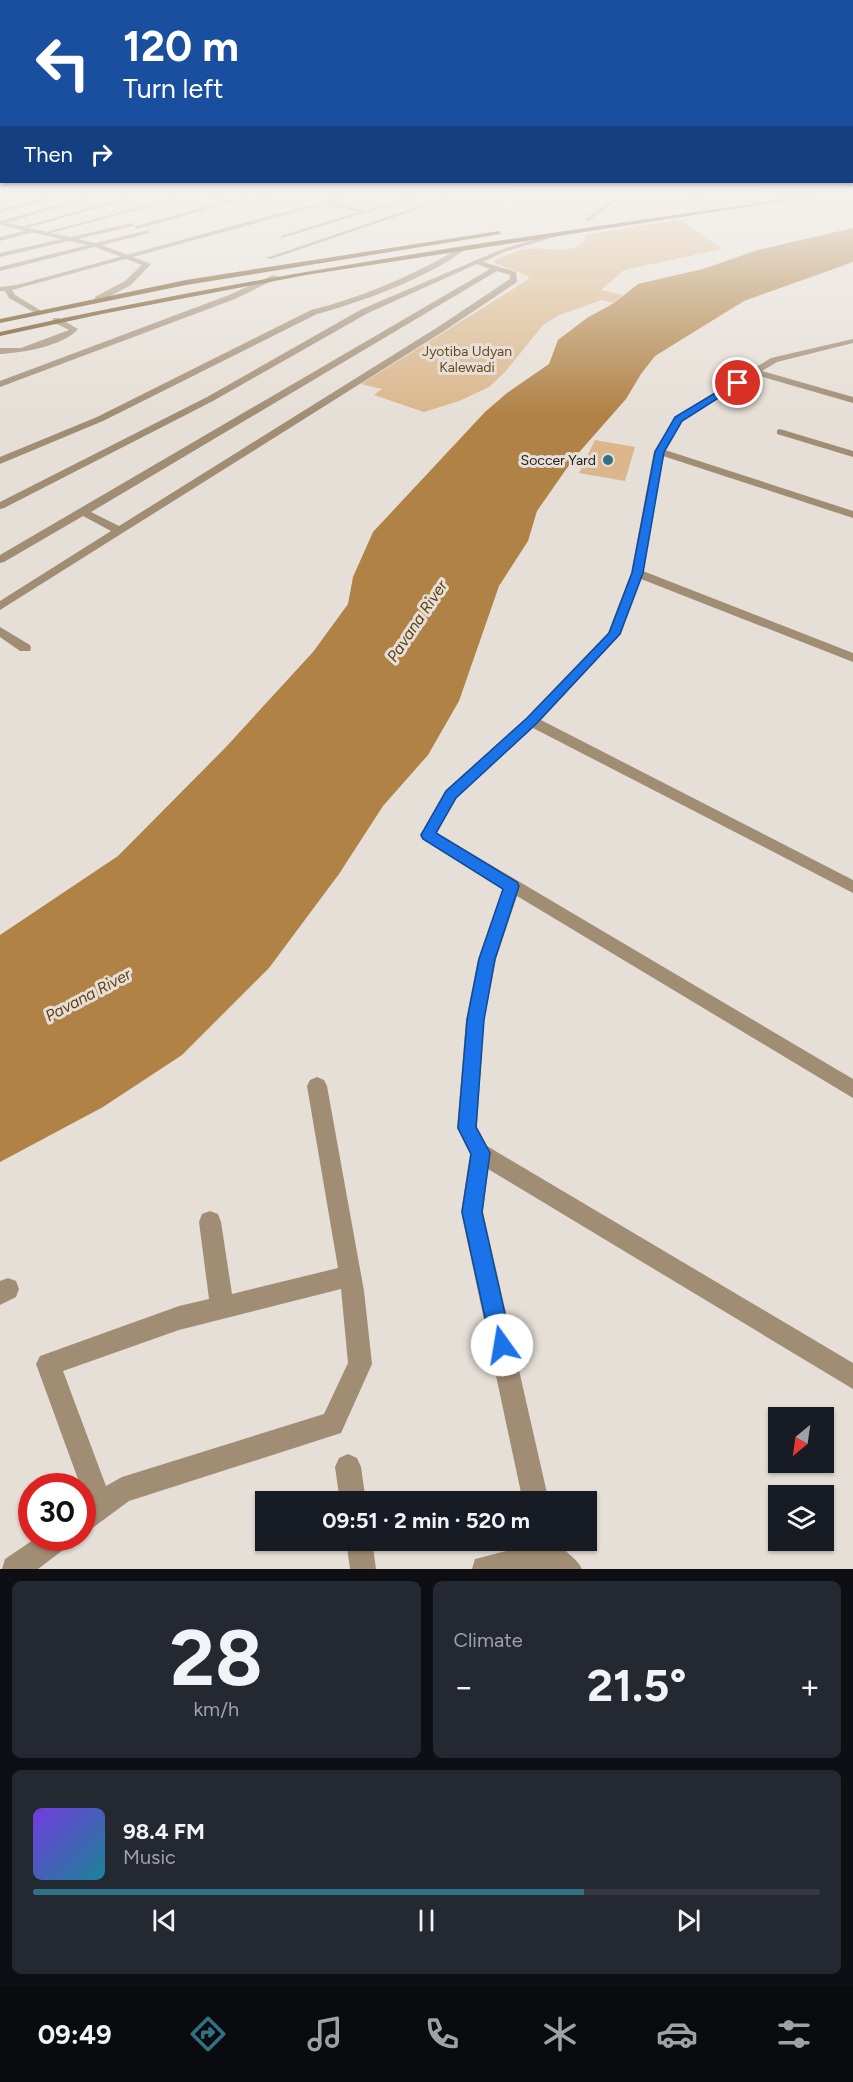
<!DOCTYPE html>
<html lang="en">
<head>
<meta charset="utf-8">
<style>
	:root { --surface:#171b24; --page:#242831; --text:#f1f3f6; --muted:#9ea1a6; --line:#363941; --accent:#317185 }
	body { margin:0; font-family:Figtree,sans-serif; background:var(--page); color:var(--text); height:100vh; display:flex; flex-direction:column; font-size:22px; white-space:nowrap }
	* { box-sizing:border-box; margin:0 }
	p { font-size:20px; color:var(--muted) }
	.icon { flex:none; width:33px; height:33px; fill:none; stroke:currentColor; stroke-width:2; stroke-linecap:round; stroke-linejoin:round }
	.map { position:relative; height:1569px; overflow:hidden }
	.panel { display:flex; flex-direction:column; gap:12px; padding:12px; background:#0d0f14; flex:1 }
	.panel>* { flex:none }
	.guide { position:absolute; left:0px; top:0px; width:854px; height:183px; box-shadow:0 2px 4px #0004; background:#1a4fa0; color:#fff; overflow:hidden }
	.needle { width:39px; rotate:209deg }
	.tools { position:absolute; left:768px; top:1407px; display:grid; gap:12px }
	.tools a { display:grid; place-items:center; width:66px; height:66px; border-radius:0px; background:var(--surface); box-shadow:0 2px 4px #0004; font-size:30px }
	.speed { position:absolute; left:18px; top:1473px; display:flex; gap:12px; font-size:30px; font-weight:700; text-align:center }
	.speed>* { display:grid; place-content:center; width:78px; height:78px; border-radius:50%; background:var(--surface); box-shadow:0 2px 4px #0004; line-height:1 }
	.speed .limit { border:9px solid #d22; background:#fff; color:#111 }
	.pin { position:absolute; display:grid; place-items:center; width:51px; height:51px; color:#fff; margin:-26px; border:3px solid #fff; border-radius:50%; box-shadow:0 2px 6px #0007 }
	.me { position:absolute; width:66px; margin:-33px; rotate:347deg; stroke-linejoin:round; filter:drop-shadow(0 0 4px #0008) }
	.turn { display:flex; align-items:center; gap:21px; height:126px; padding:0 24px; font-size:27px }
	.turn .icon { width:78px; height:78px; stroke-width:2.5 }
	.turn b { display:block; font-size:42px; line-height:51px }
	.then { display:flex; align-items:center; height:57px; padding:0 24px; background:#0003; gap:12px; font-size:22px }
	.big { font-size:45px; font-weight:700; line-height:1.1 }
	.panel .card { flex:1; display:flex; flex-direction:column; justify-content:center; gap:9px; min-width:0; padding:0 21px; border-radius:9px; background:var(--page) }
	.panel .dial { align-items:center; gap:0 }
	.dial b { font-size:78px; line-height:1 }
	.song { display:flex; align-items:center; gap:18px }
	.cover { width:72px; height:72px; border-radius:9px; background:linear-gradient(135deg,hsl(260 70% 55%),hsl(190 70% 35%)) }
	.played { height:6px; border-radius:3px; background:linear-gradient(90deg,var(--accent) 70%,var(--line) 70%) }
	.keys { display:flex; justify-content:space-around; direction:ltr }
	.heat { display:flex; justify-content:space-between; align-items:center; font-size:33px; direction:ltr }
	.panel .tiles { flex:1; display:grid; gap:12px; grid-template-columns:1fr 1fr }
	.card:last-child { grid-column:span 2 }
	.trip { position:absolute; left:255px; top:1491px; width:342px; height:60px; border-radius:0px; background:var(--surface); box-shadow:0 2px 4px #0004; font-weight:700; line-height:60px; text-align:center }
	.tab-bar { display:flex; height:96px; justify-content:space-around; align-items:center; background:#090b0e; color:var(--muted) }
	.tab-bar .icon { width:42px; height:42px }
	.tab-bar .active { color:var(--accent) }
	.tab-bar b { font-size:27px; color:var(--text) }
	.map>svg:first-child { display:block }
	.green { fill:#dab68a }
	.water { fill:#b08246 }
	.lines { fill:none; stroke-linecap:round; stroke-linejoin:round }
	.minor { fill:#a18d74; fill-rule:evenodd }
	.tertiary { fill:#a18d74; fill-rule:evenodd }
	.primary { fill:#6b4815; fill-rule:evenodd }
	.route { fill:#1a73e8; stroke:#114b97; stroke-width:1.5 }
	.poi-dot { fill:#317185; stroke:#e6dfd7; stroke-width:2 }
	.labels { text-anchor:middle; dominant-baseline:central; stroke-width:6; stroke-linejoin:round; paint-order:stroke }
	.far-park-label { font-size:14px; fill:#6a491c; stroke:#e6dfd7 }
	.far-poi-label { font-size:14px; fill:#252220; stroke:#e6dfd7; text-anchor:end }
	.water-label { font-size:16px; font-style:italic; fill:#5f3f10; stroke:#e6dfd7 }
</style>
</head>
<body>
<div class="map">
<svg width="853" height="1569" viewBox="0 0 853 1569">
	<rect width="100%" height="100%" fill="#e6dfd7"/>
	<path class="green" d="M679 219 722 249 624 270 601 290 623 295 613 303 602 300 559 315 543 325 505 372 489 387 459 401 424 412 374 395 382 389 361 384 529 279 528 276 495 263V260C505 256 517 250 527 249 545 246 573 257 586 239L584 235Z
		M595 440 635 447 625 481 579 473Z"/>
	<path class="water" d="M853 228V262L744 301 655 356 641 374 626 399 574 458 537 511 528 541 499 586 459 701 428 755 383 806 339 874 269 968 182 1055 103 1107 0 1162V935L118 856 225 748 313 652 348 604 353 577 373 532 485 412 507 393 549 364 558 340 587 318 614 303 638 284 703 269 758 250Z"/>
	<g class="lines">
		<path class="minor" d="M55 195H63L0 213V209Z
			M91 195H99L0 225V221Z
			M135 195H143L23 229 18 228Z
			M185 195H193L47 234 42 233Z
			M199 195C210 194 222 201 232 200 242 199 251 194 261 195L137 229 134 226 0 257V253L132 223 135 226 223 202Z
			M273 195H281L249 205 246 203Z
			M346 195H354L333 202 366 210 418 195H426L281 238V236L359 212 326 204 12 290 15 295 40 310V314H37L9 298 5 291H0V287L17 285Z
			M452 195H460L271 259 266 258Z
			M618 195H624L589 221H585V219Z
			M693 195H699L703 204H699Z
			M32 229 34 232 0 241V237Z
			M148 230 150 233 0 271V267Z
			M556 233 558 236 504 252 483 262 516 272 517 282 444 331 0 610V601L111 531 83 516 4 562 0 563V555L490 269 477 264 368 313 213 401 4 508 0 509V502L207 397 362 309 500 250ZM497 271 510 275V279L438 327 119 526 91 512Z
			M460 248 465 249C433 276 359 303 317 314L103 421 0 464V457L97 417 311 310C364 297 413 275 460 248Z
			M273 275 280 277 235 299 0 387V381L229 295Z
			M53 318H59L78 329C64 346 21 353 0 354V348H21L69 330 53 322Z
			M853 339V343L777 362 762 371 853 397V403L756 375 682 421 665 450 853 511V518L663 456 643 571 853 653V662L641 579 618 637 541 720 853 880V893L533 728 457 797 437 833 853 1079V1098L517 896 496 959 484 1020 477 1127 487 1146 853 1363V1389L488 1169 483 1212 549 1502H523L461 1212 470 1154 457 1128 466 1020 478 959 503 888 422 839 420 835 446 790 527 718 608 633 631 573 654 451 675 417 771 358Z
			M780 429 853 451V457L777 434V430Z
			M0 627 30 645 31 648 30 651H20L0 637Z
			M317 1077 324 1080 327 1086 364 1291 372 1364 341 1433 129 1501 91 1529 82 1533V1503L86 1501 36 1364 40 1356 179 1306 209 1299 199 1222 202 1214 210 1211 218 1214 221 1222 232 1294 338 1268 307 1086 310 1080ZM341 1289 348 1363 324 1414 122 1477 106 1486 63 1371 179 1330Z
			M8 1278 16 1281 19 1289 16 1297 0 1305V1281Z
			M348 1454 357 1458 361 1467 366 1502H340L335 1467 339 1458Z
			M36 1538H71L67 1547 38 1569H2L5 1559Z
			M346 1540H372L376 1569H350Z
			M532 1540H558C562 1552 576 1556 582 1569H472L475 1559 533 1544Z"/>
		<path class="tertiary" d="M0 221 99 244 151 264 131 285 101 301H95V297L125 281 142 265 95 247 0 225Z"/>
		<path class="primary" d="M812 195H824L306 275 102 314 0 336V332C268 272 540 234 812 195Z
			M499 231 501 234 186 285 0 323V319L186 280Z"/>
	</g>
	<linearGradient id="sky" x2="0" y2="1"><stop stop-color="#91a0a7"/><stop offset="0.47" stop-color="#f4f1ed"/><stop offset="1" stop-color="#f4f1ed" stop-opacity="0"/></linearGradient>
	<rect width="853" height="414" fill="url(#sky)"/>
	<path class="route" d="M735 381 742 383 682 421 664 452 643 573 620 634 536 724 456 798 436 833 517 882 519 886 495 959 484 1020 476 1127 490 1153 482 1212 512 1345 509 1353 502 1356 494 1353 491 1345 462 1212 471 1154 458 1128 467 1020 479 959 503 889 423 839 421 835 446 791 527 718 609 633 632 573 655 452 675 417Z"/>
	<circle class="poi-dot" cx="608" cy="460" r="6"/>
	<g class="labels">
		<g class="far-park-label">
			<text x="467" y="351">Jyotiba Udyan<tspan x="467" dy="16">Kalewadi</tspan></text>
		</g>
		<g class="far-poi-label">
			<text x="596" y="460">Soccer Yard</text>
		</g>
		<g class="water-label">
			<text transform="translate(417 621) rotate(-56)">Pavana River</text>
			<text transform="translate(88 995) rotate(-28)">Pavana River</text>
		</g>
	</g>
</svg>
<div class="tools">
<a><svg class="needle" viewBox="-14 -14 28 28"><path d="M0-13l5 13h-10z" fill="#e53935"/><path d="M0 13l5-13h-10z" fill="#9ea1a6"/></svg></a>
<a><svg class="icon" aria-label="layers" viewBox="0 0 24 24"><path d="M12 4l9 5-9 5-9-5zM3 14l9 5 9-5"/></svg></a>
</div>
<div class="speed"><div class="limit">30</div></div>
<div class="pin" style="left:738px;top:383px;background:#d93025"><svg class="icon" aria-label="arrive" viewBox="0 0 24 24"><path d="M6 21V4h12l-3 4 3 4H6"/></svg></div>
<svg class="me" style="left:502px;top:1345px" viewBox="-20 -20 40 40"><circle r="19" fill="#fff"/><path d="M0-13L10 11 0 6-10 11z" fill="#1a73e8"/></svg>
<div class="trip">09:51 · 2 min · 520 m</div>
<div class="guide">
<div class="turn"><svg class="icon" aria-label="left" viewBox="0 0 24 24"><path d="M17 20v-9H6M10 6l-5 5 5 5"/></svg><div><b>120 m</b>Turn left</div></div>
<div class="then">Then<svg class="icon" aria-label="right" viewBox="0 0 24 24"><path d="M7 20v-9h11M14 6l5 5-5 5"/></svg></div>
</div>
</div>
<section class="panel">
<div class="tiles">
<div class="card dial"><b>28</b><p>km/h</p></div>
<div class="card"><p>Climate</p>
<div class="heat"><a>−</a><b class="big">21.5°</b><a>+</a></div>
</div>
<div class="card">
<div class="song"><i class="cover"></i><div><b>98.4 FM</b><p>Music</p></div></div>
<div class="played"></div>
<div class="keys"><svg class="icon" aria-label="previous" viewBox="0 0 24 24"><path d="M18 5L8 12l10 7zM5 5v14"/></svg><svg class="icon" aria-label="pause" viewBox="0 0 24 24"><path d="M8 5v14M16 5v14"/></svg><svg class="icon" aria-label="next" viewBox="0 0 24 24"><path d="M6 5l10 7-10 7zM19 5v14"/></svg></div>
</div>
</div>
</section>
<nav class="tab-bar">
<b>09:49</b>
<svg class="icon active" aria-label="directions" viewBox="0 0 24 24"><path d="M12 3l9 9-9 9-9-9zM9 14v-3h6M13 9l2 2-2 2"/></svg>
<svg class="icon" aria-label="music" viewBox="0 0 24 24"><path d="M9 18V5l10-2v13"/><circle cx="6" cy="18" r="3"/><circle cx="16" cy="16" r="3"/></svg>
<svg class="icon" aria-label="phone" viewBox="0 0 24 24"><path d="M5 4h4l2 5-3 2q2 4 5 5l2-3 5 2v4C11 20 4 13 5 4z"/></svg>
<svg class="icon" aria-label="climate" viewBox="0 0 24 24"><path d="M12 3v18M4 7l16 10M4 17L20 7"/></svg>
<svg class="icon" aria-label="car" viewBox="0 0 24 24"><path d="M5 17H2v-5l4-1 3-4h7l3 4 3 1v5h-3M9 17h6M6 11h13"/><circle cx="7" cy="17" r="2"/><circle cx="17" cy="17" r="2"/></svg>
<svg class="icon" aria-label="filters" viewBox="0 0 24 24"><path d="M4 7h16M4 17h16"/><circle cx="9" cy="7" r="2"/><circle cx="15" cy="17" r="2"/></svg>
</nav>
</body>
</html>
